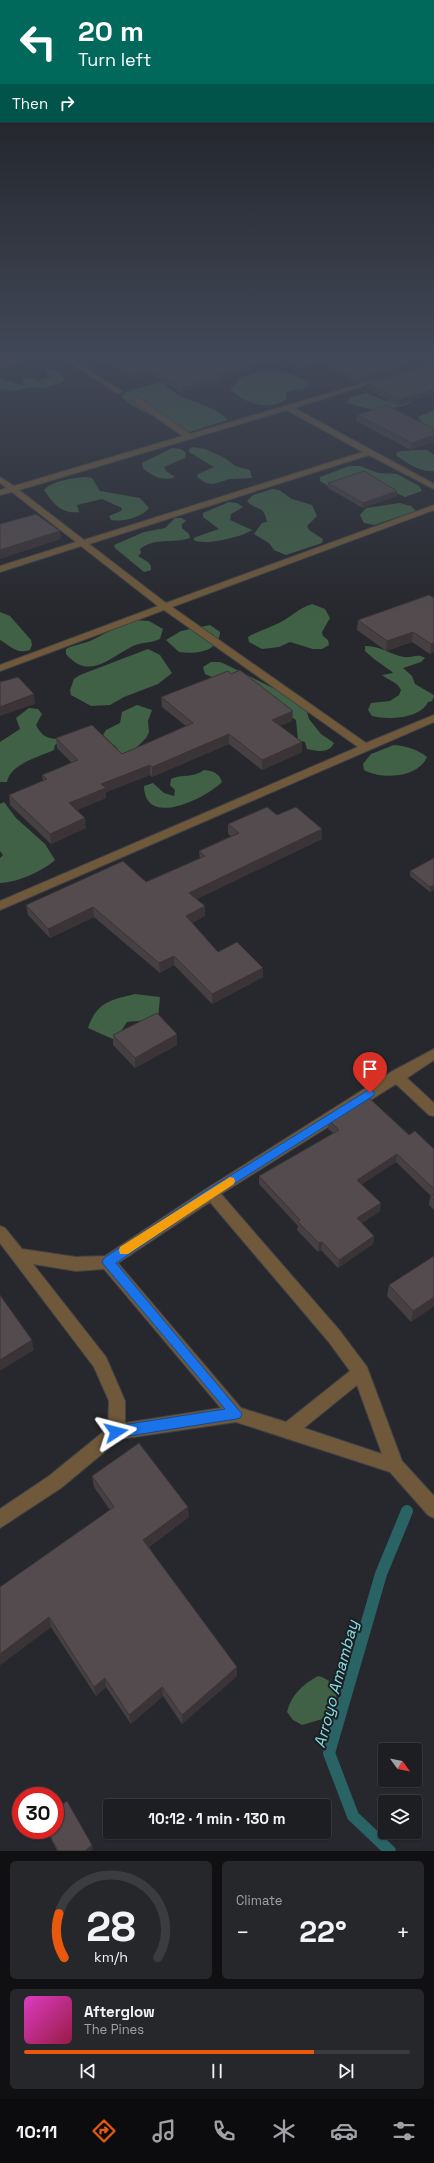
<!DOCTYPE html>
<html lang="en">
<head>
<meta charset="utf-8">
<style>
	:root { --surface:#1d1e22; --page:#25272a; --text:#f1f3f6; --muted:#a0a2a5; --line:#3b3c40; --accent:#ea580c }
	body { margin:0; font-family:"Space Grotesk",sans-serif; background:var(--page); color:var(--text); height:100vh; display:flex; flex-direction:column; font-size:15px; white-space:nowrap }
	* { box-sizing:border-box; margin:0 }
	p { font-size:13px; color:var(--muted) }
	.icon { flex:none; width:22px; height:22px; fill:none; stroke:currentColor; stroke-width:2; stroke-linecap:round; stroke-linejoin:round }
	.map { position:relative; height:1851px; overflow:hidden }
	.drawer { display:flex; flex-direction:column; gap:10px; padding:10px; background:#101013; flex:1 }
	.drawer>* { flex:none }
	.top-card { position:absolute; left:0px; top:0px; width:434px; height:122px; box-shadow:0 1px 3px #0004,0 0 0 1px var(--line); background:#00695c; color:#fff; overflow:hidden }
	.needle { width:26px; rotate:123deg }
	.buttons { position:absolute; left:378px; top:1743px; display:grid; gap:8px }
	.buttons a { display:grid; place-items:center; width:44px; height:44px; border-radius:4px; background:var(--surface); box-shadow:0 1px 3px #0004,0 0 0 1px var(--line); font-size:20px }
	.speed { position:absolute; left:12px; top:1787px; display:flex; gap:8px; font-size:20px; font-weight:700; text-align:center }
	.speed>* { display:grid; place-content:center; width:52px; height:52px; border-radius:50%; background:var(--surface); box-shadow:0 1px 3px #0004,0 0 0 1px var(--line); line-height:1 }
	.speed .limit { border:6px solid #d22; background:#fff; color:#111 }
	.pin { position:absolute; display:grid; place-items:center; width:34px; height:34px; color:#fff; margin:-41px -17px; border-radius:50% 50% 50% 0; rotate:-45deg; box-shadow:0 0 4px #0007 }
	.pin .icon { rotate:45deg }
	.me { position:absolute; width:44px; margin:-22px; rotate:81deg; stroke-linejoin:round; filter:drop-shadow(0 0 3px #0008) }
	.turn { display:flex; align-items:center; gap:14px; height:84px; padding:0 12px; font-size:18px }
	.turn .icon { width:52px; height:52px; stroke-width:2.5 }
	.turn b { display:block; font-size:28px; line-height:34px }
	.then { display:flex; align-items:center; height:38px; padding:0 12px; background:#0003; gap:8px; font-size:15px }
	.big { font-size:30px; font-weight:700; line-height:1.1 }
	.drawer .tile { flex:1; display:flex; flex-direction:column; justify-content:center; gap:6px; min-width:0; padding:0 14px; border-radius:6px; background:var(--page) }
	.drawer .dial { align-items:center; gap:0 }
	.dial svg { height:104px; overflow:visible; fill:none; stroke:var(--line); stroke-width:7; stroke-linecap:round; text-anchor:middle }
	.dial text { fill:var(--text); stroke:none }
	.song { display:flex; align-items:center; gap:12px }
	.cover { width:48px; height:48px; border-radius:6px; background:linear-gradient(135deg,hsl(310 70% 55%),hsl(340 70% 35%)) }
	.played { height:4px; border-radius:2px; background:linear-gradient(90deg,var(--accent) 75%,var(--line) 75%) }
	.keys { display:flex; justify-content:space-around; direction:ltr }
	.heat { display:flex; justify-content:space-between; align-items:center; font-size:22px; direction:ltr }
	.drawer .tiles { flex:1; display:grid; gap:10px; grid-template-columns:1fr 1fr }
	.tile:last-child { grid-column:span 2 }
	.trip { position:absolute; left:103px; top:1799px; width:228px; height:40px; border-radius:4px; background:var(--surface); box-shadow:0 1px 3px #0004,0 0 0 1px var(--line); font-weight:700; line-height:40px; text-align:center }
	.tab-bar { display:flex; height:64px; justify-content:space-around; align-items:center; background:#0c0c0e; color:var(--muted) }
	.tab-bar .icon { width:28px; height:28px }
	.tab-bar .selected { color:var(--accent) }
	.tab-bar b { font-size:18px; color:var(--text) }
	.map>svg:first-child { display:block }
	.forest { fill:#406145 }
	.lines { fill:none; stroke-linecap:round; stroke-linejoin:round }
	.stream { stroke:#296364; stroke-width:12 }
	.minor-casing { stroke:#424348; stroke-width:2 }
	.minor { fill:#6f593a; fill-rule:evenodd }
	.wall { fill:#474042 }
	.shaded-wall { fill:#3a3436 }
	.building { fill:#534b4d; stroke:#3a3436 }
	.route { fill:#1a73e8; stroke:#114b97 }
	.slow { fill:#f59e0b }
	.labels { text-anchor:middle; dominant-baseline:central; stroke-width:4; stroke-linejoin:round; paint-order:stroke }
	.near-water-label { font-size:16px; font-style:italic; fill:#82e0e3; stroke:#1d1e24 }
</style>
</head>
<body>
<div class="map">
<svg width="434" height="1851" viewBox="0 0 434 1851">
	<rect width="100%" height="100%" fill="#27282d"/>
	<path class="forest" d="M305 357H334C321 363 308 367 294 366L288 361 302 360Z
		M47 369 58 371 65 380 58 384 44 388 33 387 16 391 0 389V378L21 385H24L22 379 32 377 37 381 51 377 44 371Z
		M268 369C281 370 296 375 308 382L309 387 286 392 287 398C271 413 244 403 231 390V387L237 383 239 378Z
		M176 378 173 384 167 385 166 387C172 389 175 393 180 396 193 402 219 408 228 420L190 432 150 415 130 404 122 397 126 392 131 390Z
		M366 393 386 401 412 402C407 405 403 406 397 407 378 411 365 410 347 402L351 397Z
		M434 410V433L427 431 418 417Z
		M193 447 205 449 225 458 235 466 250 470 252 478 230 479 213 484 206 483 197 477 198 474 214 467 189 452V449Z
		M172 448 181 449 186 453 185 458 164 467 166 471 175 477C164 482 152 476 143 468L142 463Z
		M420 450H427L434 455V471C419 472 409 464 397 456L396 453 401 451Z
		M349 466H360L378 473 397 474 419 486 422 491 405 497 394 492 331 488 320 481V477Z
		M86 477 92 478 100 491 140 498 149 508C141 518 123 522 111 520L109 516 121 511 122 508 102 499 77 505 79 512C61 514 54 504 44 490 53 480 74 478 86 477Z
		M272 489 279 490 292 499 312 505 317 516 307 526 309 530 323 539 322 543 286 555 274 550 269 543 254 534 262 523 267 522C264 504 255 511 247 501L253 495Z
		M229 502 237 503 243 507 231 514 230 520 252 530C242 537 205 546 194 540V538L196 537 219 529 203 517V513Z
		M400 503 411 506 416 511 374 525 364 523 360 515 366 508Z
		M175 518H182L186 521 182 524V528L189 534 190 538C172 544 156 537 140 549L141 553 138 556 148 562 151 566V570L144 572 115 548 114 545 144 532 165 528Z
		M312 604 325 609 330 618 322 632 323 636 328 640 329 645 322 649H313L290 642 279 647 262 649 249 642 248 637C258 631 269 628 279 623 291 617 297 609 312 604Z
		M0 612 10 616 31 640 32 645 30 650C16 654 12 647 0 640Z
		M132 620 149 621 163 629 160 639C152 643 142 642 133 646 109 658 89 681 66 654V649C76 644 85 644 94 639 107 633 118 626 132 620Z
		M210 625 220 632C219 653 194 654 179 652L166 640 181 631Z
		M365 646C379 645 391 655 404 657 413 658 417 653 425 658L421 662 403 668 412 676 415 684 432 694 434 696 432 701 428 702C420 719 387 720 372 716L368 710 371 703 390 701 399 695 401 690C397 681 389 681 382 675L393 673 391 671 374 659 365 651Z
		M148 649 160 655 172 673 158 684 124 697 110 705 91 706 71 695 70 690 74 679 80 675Z
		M211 662H220L227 665 281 692 306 708 309 719 321 734 334 743C329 754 317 751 307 749L305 742 298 740 296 720 233 678 212 677 205 674 203 667Z
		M137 705 152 710 148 721 149 732 146 738 136 748 122 756 118 754V749L103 735 106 730 120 723 122 712Z
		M29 708 38 709 42 714 36 725C43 739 50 739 64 739L55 745 54 750C39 757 10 764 7 782H0V742L20 729 16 718Z
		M394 745C406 746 417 749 427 757 418 778 382 780 364 770L363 764 371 754Z
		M204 770C213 771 219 773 222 782 206 798 145 829 144 786L153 783 164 793 174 796 175 790 170 785 171 779C182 774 194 778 204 770Z
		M4 802 16 818 45 844 55 860C41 872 18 882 0 883V858L3 855 0 851V804Z
		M135 994 160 997 158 1019 127 1022 115 1040 88 1028C97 1002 110 1000 135 994Z
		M318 1676C340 1682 337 1697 336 1715L302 1725 293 1720 287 1712C291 1695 303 1684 318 1676Z"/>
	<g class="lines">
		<path class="stream" d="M390 1851 353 1816 329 1753 381 1574 407 1511"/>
		<defs>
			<path id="minor" d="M24 357H35L0 368V364Z
				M61 357H69L123 392 117 393Z
				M381 378 386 379 294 408 434 484V489L369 455 89 544 166 603 434 505V510L172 607 366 743 434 715V722L0 910V901L358 747 164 610 0 671V665L158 606 81 546 0 572V566L76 542 12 492 0 495V490L7 488 0 483V477L14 486 183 436 132 401V397H138L190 434ZM287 410 363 452 84 540 19 490Z
				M434 1049V1060L407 1078 434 1103V1116L429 1115 396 1084 221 1194 340 1331 367 1367 402 1461 434 1496V1518L428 1515 390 1472 236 1422 120 1439 61 1488 0 1528V1509L49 1476 108 1428 109 1401 94 1367 0 1243V1226L5 1228 22 1249 76 1257 105 1256 206 1189 391 1072ZM210 1202 328 1341 350 1371 286 1422 241 1408 118 1263ZM33 1264 76 1271 104 1269 221 1408 125 1423V1401L106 1357ZM357 1385 382 1454 304 1428Z"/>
		</defs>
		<use href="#minor" class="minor-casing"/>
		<use href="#minor" class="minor"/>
	</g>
	<path class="wall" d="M88 357H298L220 379V382L181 393 152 375 136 379 113 365 105 367Z
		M434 357 358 384 327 367 328 361Z
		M434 363 398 406 366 388 367 383Z
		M357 415 434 429 411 450 356 421Z
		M328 483 397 496 363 508 328 488Z
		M429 595 434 652 430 654 412 642 386 651 357 630 358 620Z
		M161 697 292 721 280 726 302 742V752L262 770 229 744 152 777 150 775 106 792V798L77 810 86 828 51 844 10 805 9 795 43 781 42 775 72 763 57 748 56 738 122 754 186 726 162 707Z
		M277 815 322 829V839L196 899 205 906V916L192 923 218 952 263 977 212 1004 174 965 160 973 94 917 50 938 28 915 26 905 146 882 200 859 199 851 231 836 228 834V824Z
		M434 858V890L430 892 410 876V871Z
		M177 1034V1045L135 1068 113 1045V1035Z
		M329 1120 409 1135 434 1149V1210L429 1205 430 1197 431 1196 396 1162 362 1184 380 1211 362 1223 374 1236 373 1244 338 1268 321 1250 318 1252 297 1230 298 1226 259 1184V1176L333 1133 328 1129Z
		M434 1256V1306L411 1322 387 1296 389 1285Z
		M92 1476 189 1517 149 1547 237 1676 182 1724 163 1696 131 1724 106 1687 96 1696 51 1627 0 1665V1587L110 1510 94 1487Z
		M46 1830H55L93 1849 90 1851H57Z"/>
	<path class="shaded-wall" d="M281 357H298L220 379V382L181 393V388L217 375Z
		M432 357H434V362L358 384V378Z
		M113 360V365L105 367 104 362Z
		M152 370V375L136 379V374Z
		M434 389V394L398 406 399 400Z
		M434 435V442L411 450 412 443Z
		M397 491V496L363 508V503Z
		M60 531 61 539 0 559V550Z
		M413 632 412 642 386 651 387 641Z
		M434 643V652L430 654 431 644Z
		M34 694 35 704 0 716V707Z
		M293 711 292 721 271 730 272 720Z
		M229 734V744L152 777V767Z
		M302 742V752L262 770V760Z
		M150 765V775L106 792V798L70 813 69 803 101 784Z
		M85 818 86 828 51 844 50 834Z
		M322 829V839L189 903V893Z
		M434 885V890L430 892V887Z
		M205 906V916L187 926 186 916Z
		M93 907 94 917 50 938 48 929Z
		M174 956V965L160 973 159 963Z
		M263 968V977L212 1004V994Z
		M177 1034V1045L135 1068V1058Z
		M397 1154 396 1162 356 1188 357 1180Z
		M381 1203 380 1211 356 1227 357 1218Z
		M374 1236 373 1244 338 1268 339 1260Z
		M322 1242 321 1250 318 1252 319 1243Z
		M434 1297V1306L411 1322 413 1311Z
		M32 1340 34 1350 0 1371V1360Z
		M188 1507 189 1517 144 1550 143 1540Z
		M49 1617 51 1627 0 1665V1654Z
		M237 1667V1676L182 1724V1715Z
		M105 1678 106 1687 96 1696 94 1687Z
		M162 1687 163 1696 131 1724 129 1715Z
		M92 1845 93 1849 90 1851H85Z"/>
	<path class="building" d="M96 357H281L217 375 220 377 181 388 152 370 136 374 113 360 104 362Z
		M341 357H432L358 378 328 361Z
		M434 363V389L399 400 367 383Z
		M386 405 434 429V435L412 443 357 415Z
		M364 471 397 491 363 503 328 483Z
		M36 514 60 531 0 550V524Z
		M429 595 434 598V643L431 644 413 632 387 641 358 620Z
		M240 670 293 711 272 720 302 742 262 760 229 734 152 767 150 765 101 784 106 788 69 803 85 818 50 834 9 795 47 779 42 775 78 760 56 738 92 725 122 754 193 723 161 697 228 671 231 674Z
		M18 677 34 694 0 707V682Z
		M267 807 277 815 296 807 322 829 189 893 205 906 186 916 218 952 237 942 263 968 212 994 174 956 159 963 93 907 48 929 26 905 123 861 146 882 205 856 199 851 239 833 228 824Z
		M434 858V885L430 887 410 871Z
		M157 1013 177 1034 135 1058 113 1035Z
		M367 1096 409 1135 415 1131 434 1149V1189L397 1154 357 1180 381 1203 357 1218 374 1236 339 1260 322 1242 319 1243 298 1222 300 1220 259 1176 339 1130 329 1120Z
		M434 1194V1200L430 1197Z
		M434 1256V1297L413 1311 389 1285Z
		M0 1295 32 1340 0 1360Z
		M139 1443 188 1507 143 1540 237 1667 182 1715 162 1687 129 1715 105 1678 94 1687 49 1617 0 1654V1587L114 1507 92 1476Z
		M67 1801 92 1845 85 1851H58L47 1830H55V1810Z"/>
	<linearGradient id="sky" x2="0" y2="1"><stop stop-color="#151619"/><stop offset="0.58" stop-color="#414857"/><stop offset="1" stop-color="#414857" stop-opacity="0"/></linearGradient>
	<rect width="434" height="616" fill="url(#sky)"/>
	<path class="route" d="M370 1089 375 1093 373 1096 215 1196 116 1263 242 1414 240 1418 236 1419 116 1438 111 1437 109 1432 111 1428 116 1426 225 1409 104 1265 102 1262 104 1258 207 1190Z"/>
	<path class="slow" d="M230 1177 234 1178 235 1181 234 1184 128 1254H120L119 1250 120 1247Z"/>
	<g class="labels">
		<g class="near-water-label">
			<text transform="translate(336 1684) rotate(-75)">Arroyo Amambay</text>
		</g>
	</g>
</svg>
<div class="buttons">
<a><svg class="needle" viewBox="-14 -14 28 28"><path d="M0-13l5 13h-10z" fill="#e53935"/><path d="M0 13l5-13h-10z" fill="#a0a2a5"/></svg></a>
<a><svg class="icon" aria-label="layers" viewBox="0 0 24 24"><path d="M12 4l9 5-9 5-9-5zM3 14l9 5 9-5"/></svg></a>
</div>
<div class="speed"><div class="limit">30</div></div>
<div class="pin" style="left:370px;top:1093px;background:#d93025"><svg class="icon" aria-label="arrive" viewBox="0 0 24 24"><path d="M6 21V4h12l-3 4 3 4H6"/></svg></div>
<svg class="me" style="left:116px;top:1432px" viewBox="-20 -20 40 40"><path d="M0-17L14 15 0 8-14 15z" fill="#1a73e8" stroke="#fff" stroke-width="4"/></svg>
<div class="trip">10:12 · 1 min · 130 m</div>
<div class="top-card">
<div class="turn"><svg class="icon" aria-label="left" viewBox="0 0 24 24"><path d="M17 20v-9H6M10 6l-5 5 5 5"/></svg><div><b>20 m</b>Turn left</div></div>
<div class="then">Then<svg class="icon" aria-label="right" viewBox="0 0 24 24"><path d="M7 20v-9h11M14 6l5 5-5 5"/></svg></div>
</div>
</div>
<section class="drawer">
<div class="tiles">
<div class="tile dial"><svg viewBox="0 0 100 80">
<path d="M14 69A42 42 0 1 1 86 69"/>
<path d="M14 69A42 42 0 0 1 10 35" stroke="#ea580c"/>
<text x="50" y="56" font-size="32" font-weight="700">28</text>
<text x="50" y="72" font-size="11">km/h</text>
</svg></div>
<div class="tile"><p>Climate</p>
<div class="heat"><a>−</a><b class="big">22°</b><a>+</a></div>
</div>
<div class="tile">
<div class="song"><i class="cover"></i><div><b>Afterglow</b><p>The Pines</p></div></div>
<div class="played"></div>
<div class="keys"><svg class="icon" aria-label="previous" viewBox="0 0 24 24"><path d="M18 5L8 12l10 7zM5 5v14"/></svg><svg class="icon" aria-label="pause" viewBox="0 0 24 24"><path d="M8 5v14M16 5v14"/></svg><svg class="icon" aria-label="next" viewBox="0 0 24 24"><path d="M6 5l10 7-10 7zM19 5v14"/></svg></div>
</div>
</div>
</section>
<nav class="tab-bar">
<b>10:11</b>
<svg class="icon selected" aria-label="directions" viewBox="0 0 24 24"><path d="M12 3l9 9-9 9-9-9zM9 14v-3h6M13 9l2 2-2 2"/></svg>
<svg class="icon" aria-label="music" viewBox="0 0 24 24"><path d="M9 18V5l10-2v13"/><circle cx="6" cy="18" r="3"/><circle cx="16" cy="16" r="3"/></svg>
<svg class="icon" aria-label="phone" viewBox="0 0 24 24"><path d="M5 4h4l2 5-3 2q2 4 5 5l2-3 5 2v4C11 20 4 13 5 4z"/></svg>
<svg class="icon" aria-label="climate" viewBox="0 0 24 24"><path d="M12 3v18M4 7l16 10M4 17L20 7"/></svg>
<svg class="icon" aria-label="car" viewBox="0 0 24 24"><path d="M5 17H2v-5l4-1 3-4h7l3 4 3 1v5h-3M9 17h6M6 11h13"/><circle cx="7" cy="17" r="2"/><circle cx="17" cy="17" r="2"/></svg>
<svg class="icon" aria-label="filters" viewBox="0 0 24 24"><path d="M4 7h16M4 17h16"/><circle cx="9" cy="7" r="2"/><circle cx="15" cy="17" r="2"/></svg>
</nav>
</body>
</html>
